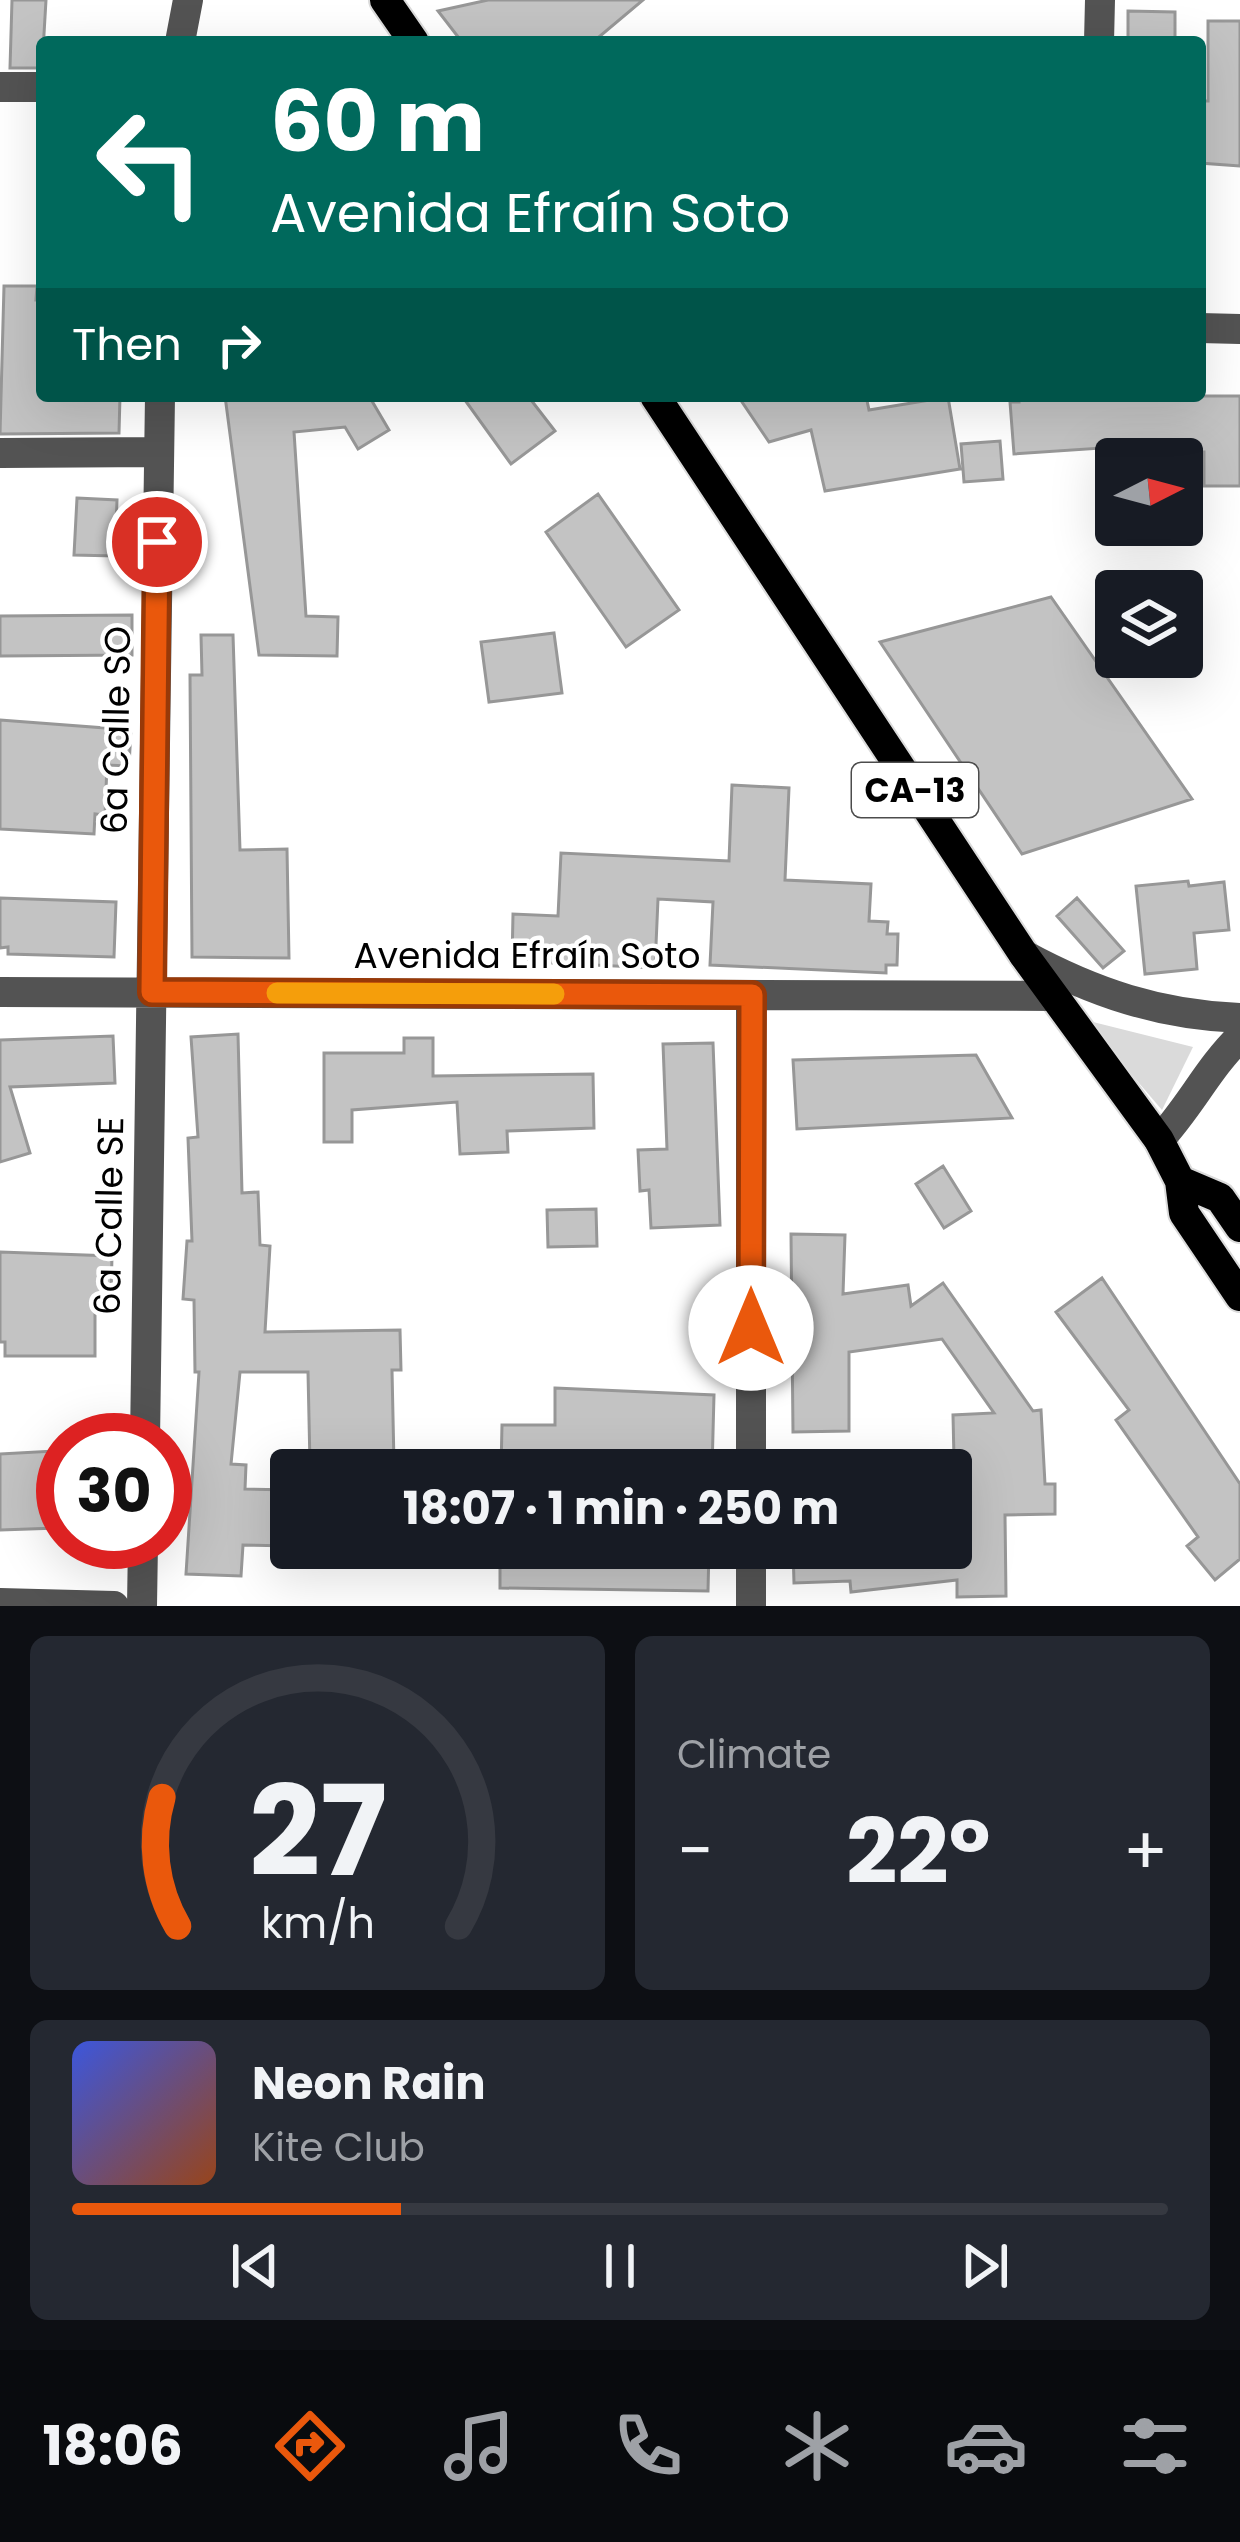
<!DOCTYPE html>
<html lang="en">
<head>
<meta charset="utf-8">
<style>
	:root { --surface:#171b24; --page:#242831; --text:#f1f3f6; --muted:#9ea1a6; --line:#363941; --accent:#ea580c }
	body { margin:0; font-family:Poppins,sans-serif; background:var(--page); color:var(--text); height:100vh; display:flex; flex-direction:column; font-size:45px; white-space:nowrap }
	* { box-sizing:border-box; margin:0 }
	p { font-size:39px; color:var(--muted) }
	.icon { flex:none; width:66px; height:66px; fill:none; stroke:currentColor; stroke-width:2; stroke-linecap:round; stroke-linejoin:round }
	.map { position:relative; height:1606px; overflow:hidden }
	.panel { display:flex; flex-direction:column; gap:30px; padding:30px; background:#0d0f14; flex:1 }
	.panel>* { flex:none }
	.guide { position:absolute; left:36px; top:36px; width:1170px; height:366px; border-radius:12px; box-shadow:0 12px 48px #0002; background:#00695c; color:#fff; overflow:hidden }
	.needle { width:78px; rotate:84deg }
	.tools { position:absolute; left:1095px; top:438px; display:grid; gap:24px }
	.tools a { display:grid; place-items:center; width:108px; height:108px; border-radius:12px; background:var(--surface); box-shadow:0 12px 48px #0002; font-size:60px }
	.speed { position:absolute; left:36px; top:1413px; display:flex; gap:24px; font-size:60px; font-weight:700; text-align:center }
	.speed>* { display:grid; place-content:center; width:156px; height:156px; border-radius:50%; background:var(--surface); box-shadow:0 12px 48px #0002; line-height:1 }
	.speed .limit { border:18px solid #d22; background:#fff; color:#111 }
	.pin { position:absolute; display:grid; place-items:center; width:102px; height:102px; color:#fff; margin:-51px; border:6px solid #fff; border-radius:50%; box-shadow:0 3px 12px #0007 }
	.me { position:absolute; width:132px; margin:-66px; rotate:0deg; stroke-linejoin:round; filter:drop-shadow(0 0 9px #0008) }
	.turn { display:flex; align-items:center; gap:42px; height:252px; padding:0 36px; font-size:54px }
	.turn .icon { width:156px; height:156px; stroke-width:2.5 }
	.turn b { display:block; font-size:84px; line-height:102px }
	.then { display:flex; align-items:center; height:114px; padding:0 36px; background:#0003; gap:24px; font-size:45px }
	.big { font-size:90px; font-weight:700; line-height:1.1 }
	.panel .widget { flex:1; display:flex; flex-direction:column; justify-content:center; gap:18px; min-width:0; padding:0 42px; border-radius:18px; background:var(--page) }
	.panel .dial { align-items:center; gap:0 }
	.dial svg { height:312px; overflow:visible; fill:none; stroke:var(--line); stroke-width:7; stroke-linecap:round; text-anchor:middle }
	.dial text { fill:var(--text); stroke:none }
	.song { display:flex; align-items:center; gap:36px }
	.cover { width:144px; height:144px; border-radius:18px; background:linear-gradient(135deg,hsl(230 70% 55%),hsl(20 70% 35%)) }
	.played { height:12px; border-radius:6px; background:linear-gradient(90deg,var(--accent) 30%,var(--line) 30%) }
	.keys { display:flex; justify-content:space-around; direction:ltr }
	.heat { display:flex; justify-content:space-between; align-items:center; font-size:66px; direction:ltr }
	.panel .tiles { flex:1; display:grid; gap:30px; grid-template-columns:1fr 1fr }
	.widget:last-child { grid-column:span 2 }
	.trip { position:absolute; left:270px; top:1449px; width:702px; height:120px; border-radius:12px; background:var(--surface); box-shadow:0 12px 48px #0002; font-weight:700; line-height:120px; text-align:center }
	.tabs { display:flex; height:192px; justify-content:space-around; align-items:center; background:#090b0e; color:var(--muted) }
	.tabs .icon { width:84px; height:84px }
	.tabs .current { color:var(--accent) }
	.tabs b { font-size:54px; color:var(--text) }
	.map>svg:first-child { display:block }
	.green { fill:#dadada }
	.building { fill:#c3c3c3; stroke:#979797; stroke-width:3 }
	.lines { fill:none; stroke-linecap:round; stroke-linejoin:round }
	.major-casing { stroke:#dbdbdb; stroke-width:34 }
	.minor { stroke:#535353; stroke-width:30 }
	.major { stroke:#000; stroke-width:30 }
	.route-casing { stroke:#983908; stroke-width:30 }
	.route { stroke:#ea580c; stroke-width:21 }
	.slow { stroke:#f59e0b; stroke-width:21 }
	.labels { text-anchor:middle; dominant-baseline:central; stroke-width:9; stroke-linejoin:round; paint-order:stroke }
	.shield { fill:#fff; stroke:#4c4c4c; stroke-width:3 }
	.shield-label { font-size:33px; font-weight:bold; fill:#000 }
	.street-label { font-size:36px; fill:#000; stroke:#fff }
</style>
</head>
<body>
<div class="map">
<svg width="1240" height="1606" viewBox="0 0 1240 1606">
	<rect width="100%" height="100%" fill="#fff"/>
	<path class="green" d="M1085 1020 1193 1047 1162 1110Z"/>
	<path class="building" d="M12 0H46L42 68H10Z
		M488 0H643L593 42H462L438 11Z
		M1128 11 1175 12V42H1128Z
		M1208 21H1240V166L1200 163V101H1208Z
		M4 286H37L36 300H42V396H120L119 433 0 434Z
		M225 396H369L389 430 358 449 345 427 294 432 306 616 338 617 337 656 259 655Z
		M462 396H528L555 431 511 464Z
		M738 396H866L869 410 948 397 960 469 825 491 811 430 769 442Z
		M1019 396H1240V486H1204V452L1101 455V448L1014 454 1010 402H1019Z
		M1000 441 1003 479 964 482 961 444Z
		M598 494 679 610 626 647 546 532Z
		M77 498 117 500 115 556 74 555Z
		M1051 597 1192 799 1022 854 880 642Z
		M132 615V655L0 656V616Z
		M554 633 562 693 489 702 481 642Z
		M201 635H233L240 850 287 849 289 958 192 957 190 675H202Z
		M0 720 131 730 129 766 107 765 105 815 95 814 94 834 0 829Z
		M732 785 789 788 785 880 871 884 869 921 888 922 887 934H898L897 965H886V973L710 965 713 902 658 899 655 968 512 961 513 914 558 916 561 853 729 861Z
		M1188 881 1189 886 1224 882 1229 930 1194 933 1197 969 1145 974 1136 886Z
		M0 898 116 902 114 957 8 954V947L0 948Z
		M1077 898 1124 951 1103 968 1057 916Z
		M238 1034 242 1193 258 1192 260 1245 270 1246 265 1332 400 1330 401 1370H392L394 1464 310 1465 308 1372H240L231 1464 246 1465 245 1489 291 1490V1546L243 1545 241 1576 186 1574 199 1372H195L194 1300 183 1299 187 1241H192L188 1138 198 1137 191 1037Z
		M113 1036 115 1083 10 1087 30 1153 0 1162V1040Z
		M404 1038H433V1076L593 1074 594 1128 507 1131 508 1152 460 1154 457 1102 352 1110V1142H324V1053H404Z
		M713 1043 720 1225 651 1228 649 1190 640 1191 638 1150 667 1149 663 1044Z
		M976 1055 1012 1118 797 1129 793 1060Z
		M943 1166 971 1211 944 1228 916 1184Z
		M596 1209 597 1246 548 1247 547 1210Z
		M791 1234 845 1235 843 1294 908 1285 911 1306 943 1283 1033 1411 1041 1410 1045 1484H1055V1514L1005 1515 1006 1596 957 1597V1580L851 1592 850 1581 794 1583 793 1548H956L953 1415 994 1413 942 1339 849 1352V1431L793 1432Z
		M0 1252 112 1256 111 1298 95 1297V1356H5V1342H0Z
		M1102 1278 1240 1484V1559L1215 1580 1187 1546 1198 1537 1116 1420 1129 1410 1056 1312Z
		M555 1388 714 1395 712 1470H501L502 1425H555Z
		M54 1451 57 1528 0 1530V1454Z
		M500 1548H709L708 1591 500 1588Z"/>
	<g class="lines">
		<defs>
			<path id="major" d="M385 0 414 42
				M655 396 1024 955 1159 1140 1180 1181 1184 1213 1240 1296
				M1180 1181 1220 1198 1240 1227"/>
		</defs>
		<use href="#major" class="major-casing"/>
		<path class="minor" d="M180 42 188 0
			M1099 42 1100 0
			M0 87H42
			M1200 328 1240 329
			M0 453 157 452
			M1024 955C1094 993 1160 1015 1240 1018
			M0 992 1054 996
			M1159 1140C1190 1107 1208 1068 1240 1037
			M145 1440 160 396
			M751 1470V995
			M0 1603 114 1606
			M142 1606 143 1542
			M751 1606V1548"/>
		<use href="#major" class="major"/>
	</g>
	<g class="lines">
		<defs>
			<path id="route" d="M157 542 152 992 752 995 751 1328"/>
		</defs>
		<use href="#route" class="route-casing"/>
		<use href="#route" class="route"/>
		<path class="slow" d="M277 993 554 994"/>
	</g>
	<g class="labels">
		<rect class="shield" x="852" y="763" width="126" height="54" rx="9"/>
		<g class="shield-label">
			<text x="915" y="790">CA-13</text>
		</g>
		<g class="street-label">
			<text transform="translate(116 730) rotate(-89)">6a Calle SO</text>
			<text x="527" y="955">Avenida Efraín Soto</text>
			<text transform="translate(109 1216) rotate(-89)">6a Calle SE</text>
		</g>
	</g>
</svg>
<div class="tools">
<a><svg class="needle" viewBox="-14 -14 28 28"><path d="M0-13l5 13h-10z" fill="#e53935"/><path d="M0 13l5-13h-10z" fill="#9ea1a6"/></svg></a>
<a><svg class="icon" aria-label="layers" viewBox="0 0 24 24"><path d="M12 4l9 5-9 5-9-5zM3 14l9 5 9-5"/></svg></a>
</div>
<div class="speed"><div class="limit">30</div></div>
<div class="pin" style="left:157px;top:542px;background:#d93025"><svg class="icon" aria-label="arrive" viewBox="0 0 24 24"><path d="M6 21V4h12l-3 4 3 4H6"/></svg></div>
<svg class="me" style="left:751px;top:1328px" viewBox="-20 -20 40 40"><circle r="19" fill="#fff"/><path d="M0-13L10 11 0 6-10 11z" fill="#ea580c"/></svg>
<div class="trip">18:07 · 1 min · 250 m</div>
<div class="guide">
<div class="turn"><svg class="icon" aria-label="left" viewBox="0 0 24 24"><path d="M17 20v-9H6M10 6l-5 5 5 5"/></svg><div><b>60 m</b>Avenida Efraín Soto</div></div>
<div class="then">Then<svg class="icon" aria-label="right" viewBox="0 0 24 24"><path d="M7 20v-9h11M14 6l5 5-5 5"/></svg></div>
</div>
</div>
<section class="panel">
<div class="tiles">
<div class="widget dial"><svg viewBox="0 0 100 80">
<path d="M14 69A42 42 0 1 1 86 69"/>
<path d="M14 69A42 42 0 0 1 10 36" stroke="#ea580c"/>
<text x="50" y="56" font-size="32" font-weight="700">27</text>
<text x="50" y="72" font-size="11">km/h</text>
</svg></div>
<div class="widget"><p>Climate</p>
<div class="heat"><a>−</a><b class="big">22°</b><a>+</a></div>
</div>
<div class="widget">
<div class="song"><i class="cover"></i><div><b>Neon Rain</b><p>Kite Club</p></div></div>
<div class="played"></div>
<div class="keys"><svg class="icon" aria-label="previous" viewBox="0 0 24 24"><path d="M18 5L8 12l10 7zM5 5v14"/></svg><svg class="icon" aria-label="pause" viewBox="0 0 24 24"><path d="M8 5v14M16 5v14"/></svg><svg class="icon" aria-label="next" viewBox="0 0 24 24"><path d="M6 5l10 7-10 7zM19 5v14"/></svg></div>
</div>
</div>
</section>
<nav class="tabs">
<b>18:06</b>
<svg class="icon current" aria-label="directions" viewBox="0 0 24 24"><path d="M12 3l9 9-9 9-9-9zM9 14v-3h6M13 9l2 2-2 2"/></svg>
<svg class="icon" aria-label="music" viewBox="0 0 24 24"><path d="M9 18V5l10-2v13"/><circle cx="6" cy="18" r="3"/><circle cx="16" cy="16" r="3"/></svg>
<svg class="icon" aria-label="phone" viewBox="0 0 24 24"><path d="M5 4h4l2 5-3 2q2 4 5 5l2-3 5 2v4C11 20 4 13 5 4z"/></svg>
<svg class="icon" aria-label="climate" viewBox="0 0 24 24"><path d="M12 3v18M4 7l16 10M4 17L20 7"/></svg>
<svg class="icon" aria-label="car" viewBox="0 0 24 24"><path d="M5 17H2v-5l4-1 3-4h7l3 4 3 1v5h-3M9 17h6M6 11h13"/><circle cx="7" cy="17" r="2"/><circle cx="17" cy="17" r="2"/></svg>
<svg class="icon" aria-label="filters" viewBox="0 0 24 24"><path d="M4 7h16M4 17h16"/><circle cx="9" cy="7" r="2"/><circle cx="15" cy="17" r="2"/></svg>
</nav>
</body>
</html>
